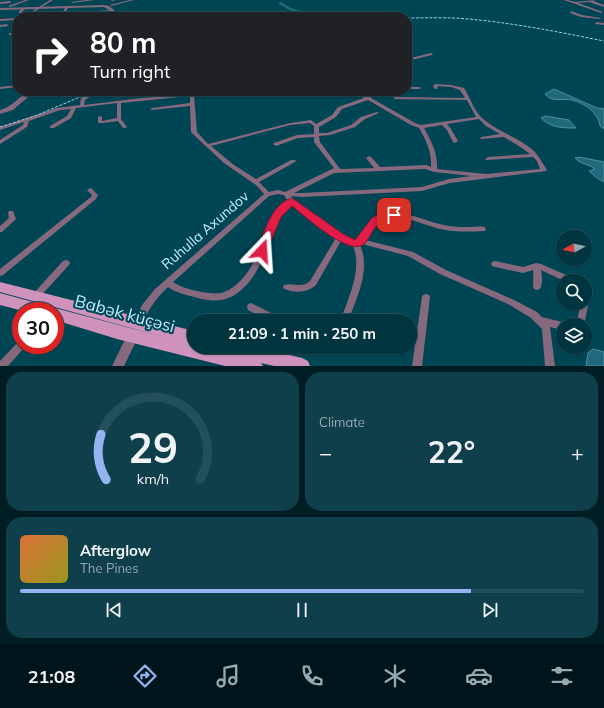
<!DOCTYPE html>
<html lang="en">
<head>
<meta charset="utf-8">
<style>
	:root { --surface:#00343f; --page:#0e3f4a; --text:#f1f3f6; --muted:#95aab0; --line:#224f59; --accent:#95b2f1 }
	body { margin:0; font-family:Mulish,sans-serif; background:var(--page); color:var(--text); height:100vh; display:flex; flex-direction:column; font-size:15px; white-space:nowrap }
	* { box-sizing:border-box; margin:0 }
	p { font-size:13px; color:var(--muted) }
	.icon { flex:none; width:22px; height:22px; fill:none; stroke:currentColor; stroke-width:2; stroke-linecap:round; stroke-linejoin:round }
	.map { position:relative; height:366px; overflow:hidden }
	.drawer { display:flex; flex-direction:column; gap:6px; padding:6px; background:#001d23; flex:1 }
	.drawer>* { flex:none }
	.hud { position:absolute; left:12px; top:12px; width:400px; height:84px; border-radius:16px; box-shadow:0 1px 3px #0004,0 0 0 1px var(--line); background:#202124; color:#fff; overflow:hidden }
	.needle { width:26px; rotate:262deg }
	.fabs { position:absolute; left:556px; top:230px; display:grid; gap:8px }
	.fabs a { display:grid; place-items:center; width:36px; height:36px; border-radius:50%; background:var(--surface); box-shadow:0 1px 3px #0004,0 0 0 1px var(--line); font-size:20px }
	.speed { position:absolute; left:12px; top:302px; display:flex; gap:8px; font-size:20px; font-weight:700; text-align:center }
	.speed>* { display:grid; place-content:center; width:52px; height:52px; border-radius:50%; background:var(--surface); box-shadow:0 1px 3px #0004,0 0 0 1px var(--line); line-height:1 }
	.speed .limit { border:6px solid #d22; background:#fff; color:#111 }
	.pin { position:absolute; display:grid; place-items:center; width:34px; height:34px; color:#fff; margin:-17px; border-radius:8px; box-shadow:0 2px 6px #0006 }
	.me { position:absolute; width:44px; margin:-22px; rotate:20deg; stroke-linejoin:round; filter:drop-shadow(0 0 3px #0008) }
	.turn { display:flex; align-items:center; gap:14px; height:84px; padding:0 12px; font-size:18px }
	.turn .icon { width:52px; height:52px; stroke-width:2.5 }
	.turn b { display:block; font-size:28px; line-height:34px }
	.big { font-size:30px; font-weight:700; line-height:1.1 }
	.drawer .widget { flex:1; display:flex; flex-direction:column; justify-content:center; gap:6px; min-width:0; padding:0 14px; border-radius:16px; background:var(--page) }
	.drawer .dial { align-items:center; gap:0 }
	.dial svg { height:104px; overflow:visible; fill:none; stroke:var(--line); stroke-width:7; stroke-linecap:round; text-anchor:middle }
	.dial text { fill:var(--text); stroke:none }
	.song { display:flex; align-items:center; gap:12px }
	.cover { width:48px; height:48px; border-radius:6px; background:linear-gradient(135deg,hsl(20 70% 55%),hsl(60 70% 35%)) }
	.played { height:4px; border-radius:2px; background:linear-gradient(90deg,var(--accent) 80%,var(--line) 80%) }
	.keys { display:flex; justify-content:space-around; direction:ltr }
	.heat { display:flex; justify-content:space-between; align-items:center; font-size:22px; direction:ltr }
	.drawer .tiles { flex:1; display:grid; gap:6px; grid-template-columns:1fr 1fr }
	.widget:last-child { grid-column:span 2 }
	.trip { position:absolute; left:187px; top:314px; width:230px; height:40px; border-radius:20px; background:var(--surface); box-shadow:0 1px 3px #0004,0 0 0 1px var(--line); font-weight:700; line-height:40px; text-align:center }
	.tab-bar { display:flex; height:64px; justify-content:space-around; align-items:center; background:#001519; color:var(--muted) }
	.tab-bar .icon { width:28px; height:28px }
	.tab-bar .on { color:var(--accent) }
	.tab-bar b { font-size:18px; color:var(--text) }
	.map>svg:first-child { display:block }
	.water { fill:#1e697b; stroke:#4d90a1 }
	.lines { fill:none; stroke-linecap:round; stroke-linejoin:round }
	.canal { fill:#1e697b; fill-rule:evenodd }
	.minor { fill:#87697e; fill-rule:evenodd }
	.tertiary { fill:#87697e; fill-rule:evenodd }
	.primary { fill:#cf92bd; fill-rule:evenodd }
	.rail { stroke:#9cd1df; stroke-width:1; stroke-dasharray:3 1.5; stroke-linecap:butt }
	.route { fill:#e11d48; stroke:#92132f }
	.labels { text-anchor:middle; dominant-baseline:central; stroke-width:4; stroke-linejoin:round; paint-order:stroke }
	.street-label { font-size:14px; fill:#baecfa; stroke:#004554 }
	.near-street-label { font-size:17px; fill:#baecfa; stroke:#004554 }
</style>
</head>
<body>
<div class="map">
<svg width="604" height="366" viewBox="0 0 604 366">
	<rect width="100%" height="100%" fill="#004554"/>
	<path class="water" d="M554 89 597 108 604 109V129L600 126C599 113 584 103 572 100 562 98 552 103 545 94Z
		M545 116 569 120 576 128C563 128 551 128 541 118Z
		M579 157 604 162V182L597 178 589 171 595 169C590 164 581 165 575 158Z
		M593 349 604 352V366H586L588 353Z"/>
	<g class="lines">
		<path class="canal" d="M279 2H281L291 8 308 13 307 14 289 10 279 4Z
			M317 13 334 16 335 17H329L316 15Z"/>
		<path class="minor" d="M25 0H29L10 7 8 6Z
			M50 0H53L29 15 44 14 45 16 23 17Z
			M85 0H94L72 3 71 2Z
			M110 0H115L114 1Z
			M130 0H134L111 6 110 5Z
			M564 0H568L575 2 596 0 593 1 604 5V7L589 2 578 3 603 12 601 13Z
			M10 1 11 3 0 4V2Z
			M66 6 68 7 65 14 51 16 50 15 63 12Z
			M23 8 25 9 21 13H19V11Z
			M113 10 114 12 81 14 77 16 66 17 76 14 80 12Z
			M139 11 150 12 154 15 153 16C139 10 128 14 114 16L113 15Z
			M571 11 582 15 601 18 600 19 581 17 570 13Z
			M17 18V20L0 21V19Z
			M596 22 604 23V25L595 24Z
			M7 24 8 26 0 27V25Z
			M9 33H17V35H9Z
			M431 53 433 54 432 55 407 61V59Z
			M435 84 451 85 464 88C470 97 473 109 481 117 497 132 519 137 535 152 540 158 543 164 547 170L546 171 450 183 422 191 302 197 291 196 294 200C310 211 337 236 355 241 364 236 366 223 377 217 400 205 426 223 449 226 456 227 463 227 470 227 475 227 480 226 485 227L486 229 485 231H483C469 232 454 232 440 229 419 224 392 207 374 227 370 230 368 235 365 240L413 252 446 270 514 300 537 312 542 317 566 323 567 325H563V330L550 327 555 366H545L542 329 531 318 508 304 440 274 408 256 362 244 360 245C371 269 357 298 348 321H340C348 300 363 268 353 246L341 241 316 285C307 293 295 293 284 289L283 287 284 285C294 282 301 289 310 281L336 238 292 204C289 207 285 209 282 212 276 219 273 230 270 239 263 259 256 278 240 291 228 301 217 302 202 299 191 296 178 294 168 287 156 298 147 312 140 327L137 328 134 327 133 324 142 305 155 289 264 194 256 185 224 163 196 137 191 132 190 106 152 110 150 109 152 108 190 103V96L121 103V119L127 127 125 128H123L118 121 103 123H98V117L100 116 102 117V121L117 118V103L76 108 71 118 54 128H50V126L67 116 71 109 60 110 29 121 27 127 0 144V140L23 125 24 122 0 130V127L57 108 80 105 81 98 95 91H100L85 100 84 105 142 98 191 94 205 91H219L217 92 199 94 194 96 197 132 208 144 290 123 311 120 316 124 332 115 338 107 364 98 353 91H358L371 97V98L415 123 421 125 476 117 467 100 395 99 393 98 395 97 465 98 460 90 451 87 437 86 438 88 436 89H435L433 86ZM368 100 411 125 419 128C426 140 432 152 431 167L426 165 380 167 371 157 369 156 366 158 374 168 340 169 320 142 319 136 330 135 355 127 365 119 379 113 377 112 361 117 351 125 327 133H319V127L336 117 342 109ZM479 119 486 126 500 134 481 137 480 138 481 139 504 137 522 148 530 154 488 157 485 159 486 160 533 157 537 161 540 169 486 174 437 169C438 153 431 141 424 128L442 125 447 130 453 142 455 143 458 141 451 129 447 124ZM310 123 314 126V134L297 135 274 143 273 144 276 146 298 138 314 137V142L334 168 285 192 278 190 269 192 259 182 295 162 296 161 295 160H291L256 179 234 165 211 146 290 125ZM425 169 434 172 472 176 449 179 422 187 302 193H294L334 173ZM278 194 284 195 288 201C284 204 280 206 276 210 259 233 262 261 238 283 226 294 218 295 202 292 192 290 182 288 173 282L269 196Z
			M17 85V87L0 89V87Z
			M407 87H419L421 88 419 89H407Z
			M20 91H24V93L27 95 25 96 20 95Z
			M90 188 92 189 98 195 96 199 3 275 0 276V269L91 197 92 195 87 190Z
			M9 211H13L16 219 2 232H0V226L9 218 8 213Z
			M66 260 69 261 70 263 69 265 38 299 35 300 32 299 31 297 32 295 63 261Z
			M495 261 523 267 536 263 541 264 575 279 576 281H564L541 270C542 276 543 283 540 289L537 290 534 289C532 285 534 276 533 270L523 273 495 267 492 266 491 264 492 262Z
			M585 285 588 286 591 291 584 325H576L581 303H585Z
			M426 294 429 295 430 297 422 366H412L422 297 423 295Z
			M251 303 275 315 276 318 275 321H267V320L248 310 247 307 248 304Z
			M21 341V345H26L24 348 8 366H0V361L18 342Z"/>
		<path class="tertiary" d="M104 5 109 6 114 10V17H110L111 11 104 7 0 10V8Z
			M31 91H40L28 97 13 110 0 114V110C13 107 19 95 31 91Z
			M133 330 137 331 139 335 124 366H112L129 331Z"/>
		<path class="primary" d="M0 282 194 331V347H207L224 351 222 347H257L302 358 308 361 310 366H274L261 363 263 366H225L117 339 55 320V311H23L0 305V293L44 305 49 307 50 310 55 308 164 337 0 292Z"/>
		<path class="rail" d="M407 18C427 18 448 17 468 19 514 23 559 32 604 41
			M0 127 35 116 94 91"/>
	</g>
	<path class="route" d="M292 198 343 234 355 240 372 218 381 213 394 211 399 215 398 217C384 221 378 221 371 234 369 237 367 242 364 244 349 257 305 216 292 206L281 217 266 253 262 255 259 253 257 251C264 233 271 204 292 198Z"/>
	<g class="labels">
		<g class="street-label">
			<text transform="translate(205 230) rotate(-41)">Ruhulla Axundov</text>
		</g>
		<g class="near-street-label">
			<text transform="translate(125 313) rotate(15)">Babək küçəsi</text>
		</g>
	</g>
</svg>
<div class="fabs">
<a><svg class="needle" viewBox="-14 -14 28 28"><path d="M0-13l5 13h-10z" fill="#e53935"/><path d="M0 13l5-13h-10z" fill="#95aab0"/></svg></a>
<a><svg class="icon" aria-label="search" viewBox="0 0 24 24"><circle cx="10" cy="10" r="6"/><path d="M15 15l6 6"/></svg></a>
<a><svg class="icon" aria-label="layers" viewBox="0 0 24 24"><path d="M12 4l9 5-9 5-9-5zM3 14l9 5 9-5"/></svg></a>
</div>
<div class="speed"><div class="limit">30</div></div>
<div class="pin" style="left:394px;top:215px;background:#d93025"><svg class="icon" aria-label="arrive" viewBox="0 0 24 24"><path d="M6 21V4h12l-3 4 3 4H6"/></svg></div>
<svg class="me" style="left:262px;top:251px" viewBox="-20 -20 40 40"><path d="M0-17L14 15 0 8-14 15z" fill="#e11d48" stroke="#fff" stroke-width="4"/></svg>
<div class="trip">21:09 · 1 min · 250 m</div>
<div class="hud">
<div class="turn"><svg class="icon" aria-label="right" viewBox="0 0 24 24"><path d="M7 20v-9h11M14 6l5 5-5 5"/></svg><div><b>80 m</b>Turn right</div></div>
</div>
</div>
<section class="drawer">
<div class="tiles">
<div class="widget dial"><svg viewBox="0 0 100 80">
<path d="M14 69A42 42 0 1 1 86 69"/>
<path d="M14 69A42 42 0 0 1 10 34" stroke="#95b2f1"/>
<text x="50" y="56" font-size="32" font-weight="700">29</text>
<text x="50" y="72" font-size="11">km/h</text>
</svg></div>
<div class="widget"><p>Climate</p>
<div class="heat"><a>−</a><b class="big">22°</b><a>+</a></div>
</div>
<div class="widget">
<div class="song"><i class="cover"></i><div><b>Afterglow</b><p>The Pines</p></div></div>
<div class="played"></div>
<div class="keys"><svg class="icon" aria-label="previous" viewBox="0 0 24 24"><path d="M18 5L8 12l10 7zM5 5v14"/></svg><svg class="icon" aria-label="pause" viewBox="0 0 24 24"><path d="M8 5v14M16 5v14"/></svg><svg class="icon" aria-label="next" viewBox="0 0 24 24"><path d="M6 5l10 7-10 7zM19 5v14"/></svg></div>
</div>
</div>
</section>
<nav class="tab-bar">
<b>21:08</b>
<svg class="icon on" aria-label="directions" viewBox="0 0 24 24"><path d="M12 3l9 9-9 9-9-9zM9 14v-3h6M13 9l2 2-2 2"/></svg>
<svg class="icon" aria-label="music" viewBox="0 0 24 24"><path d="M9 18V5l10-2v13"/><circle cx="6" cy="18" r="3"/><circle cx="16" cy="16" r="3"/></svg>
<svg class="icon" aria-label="phone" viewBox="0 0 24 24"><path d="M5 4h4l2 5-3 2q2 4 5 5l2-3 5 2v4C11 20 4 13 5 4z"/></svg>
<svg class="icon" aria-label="climate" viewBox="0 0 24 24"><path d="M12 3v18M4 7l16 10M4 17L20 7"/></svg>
<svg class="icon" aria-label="car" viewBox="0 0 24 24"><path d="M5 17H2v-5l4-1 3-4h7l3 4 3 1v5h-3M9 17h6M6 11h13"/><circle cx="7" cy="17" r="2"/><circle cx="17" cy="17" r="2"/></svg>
<svg class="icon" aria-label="filters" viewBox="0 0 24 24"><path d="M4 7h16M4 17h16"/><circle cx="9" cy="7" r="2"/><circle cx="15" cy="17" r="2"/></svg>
</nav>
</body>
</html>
